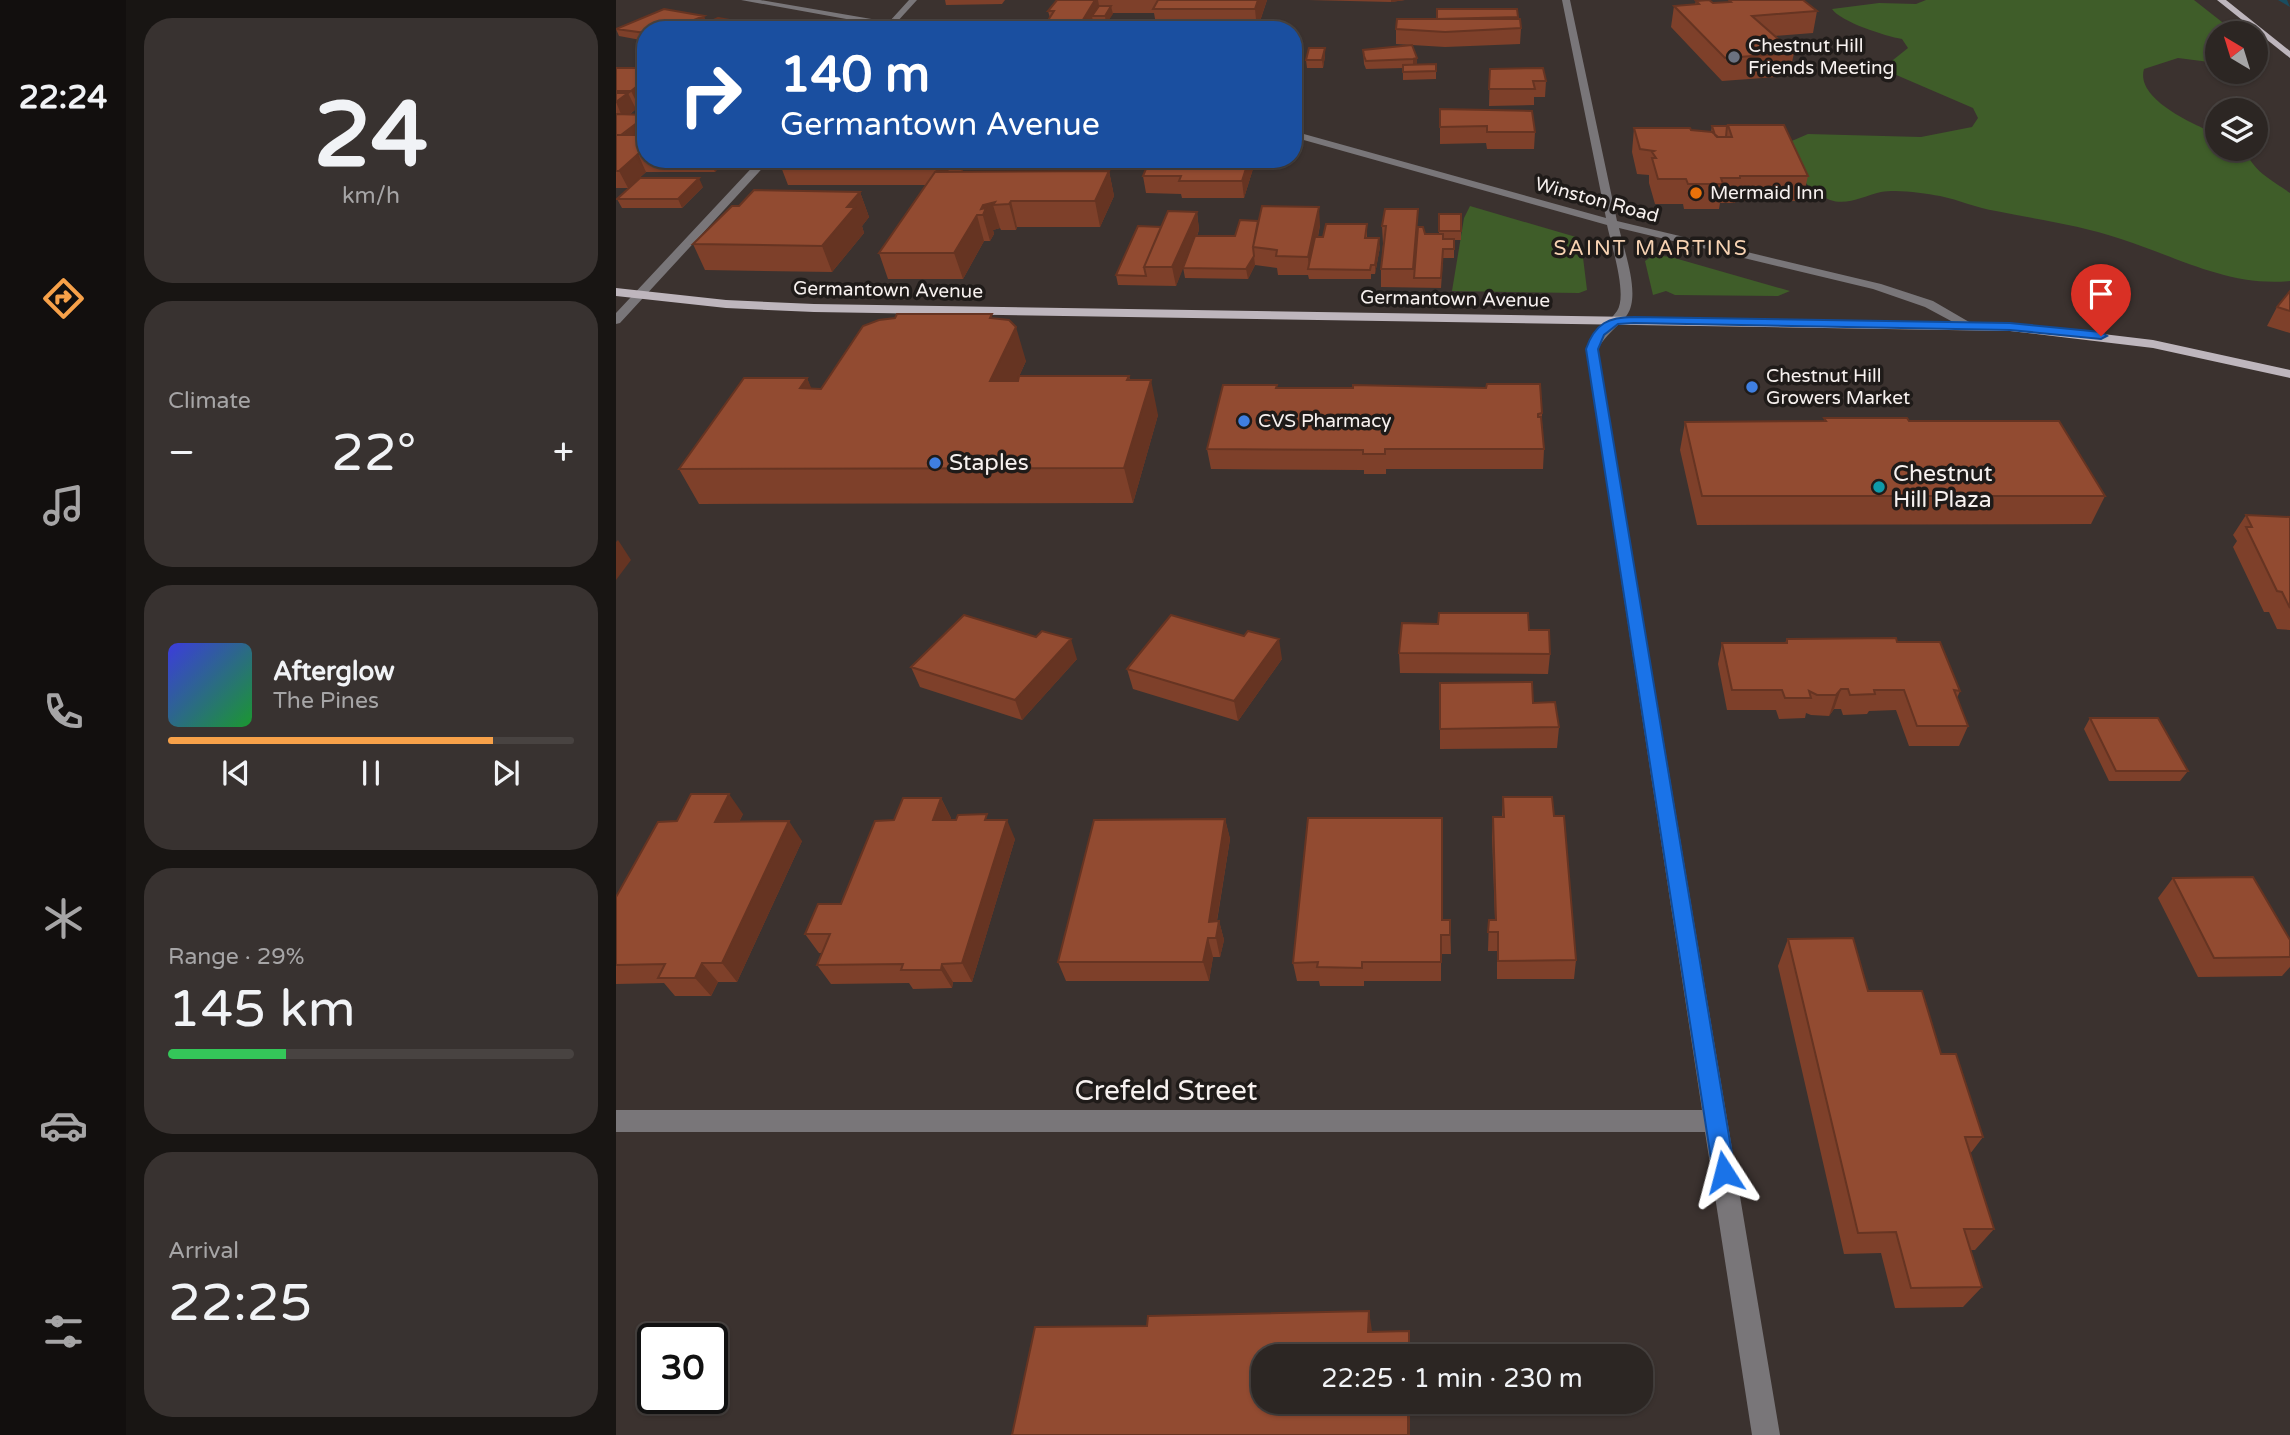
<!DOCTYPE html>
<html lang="en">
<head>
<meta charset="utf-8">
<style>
	:root { --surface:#2c2623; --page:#383230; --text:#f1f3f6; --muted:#a6a5a6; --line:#484341; --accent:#f7a149 }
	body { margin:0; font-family:"Varela Round",sans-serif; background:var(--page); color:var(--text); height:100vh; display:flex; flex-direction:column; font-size:26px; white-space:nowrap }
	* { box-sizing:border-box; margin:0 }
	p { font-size:23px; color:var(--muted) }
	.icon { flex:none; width:38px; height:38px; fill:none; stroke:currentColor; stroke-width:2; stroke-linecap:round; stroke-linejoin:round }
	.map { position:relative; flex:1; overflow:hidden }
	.details { display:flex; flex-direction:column; gap:18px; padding:18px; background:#181513; width:490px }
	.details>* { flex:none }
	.hud { position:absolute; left:21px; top:21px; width:665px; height:147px; border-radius:28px; box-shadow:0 2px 5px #0004,0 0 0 2px var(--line); background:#1a4fa0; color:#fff; overflow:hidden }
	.needle { width:46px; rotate:322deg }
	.buttons { position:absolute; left:1589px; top:21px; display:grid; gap:14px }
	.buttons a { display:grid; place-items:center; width:63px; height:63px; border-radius:50%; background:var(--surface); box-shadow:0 2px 5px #0004,0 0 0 2px var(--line); font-size:35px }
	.speed { position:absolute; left:21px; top:1323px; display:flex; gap:14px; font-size:35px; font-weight:700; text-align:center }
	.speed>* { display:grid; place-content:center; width:91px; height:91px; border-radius:50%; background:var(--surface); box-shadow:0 2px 5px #0004,0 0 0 2px var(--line); line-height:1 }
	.speed .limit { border:4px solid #111; border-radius:10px; background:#fff; color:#111 }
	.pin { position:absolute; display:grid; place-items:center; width:60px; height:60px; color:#fff; margin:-72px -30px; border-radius:50% 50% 50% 0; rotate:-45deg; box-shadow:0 0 7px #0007 }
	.pin .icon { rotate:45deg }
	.me { position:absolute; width:77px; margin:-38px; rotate:351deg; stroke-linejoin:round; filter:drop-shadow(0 0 5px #0008) }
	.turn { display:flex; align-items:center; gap:24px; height:147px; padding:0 28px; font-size:32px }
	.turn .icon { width:91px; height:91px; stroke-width:2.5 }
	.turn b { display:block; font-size:49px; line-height:60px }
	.big { font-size:52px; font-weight:600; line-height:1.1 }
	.details .tile { flex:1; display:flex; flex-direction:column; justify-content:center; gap:10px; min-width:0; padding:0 24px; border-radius:28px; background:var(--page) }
	.details .dial { align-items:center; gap:0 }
	.dial b { font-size:91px; line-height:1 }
	.song { display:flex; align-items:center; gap:21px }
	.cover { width:84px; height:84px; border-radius:10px; background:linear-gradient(135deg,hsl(240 70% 55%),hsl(130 70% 35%)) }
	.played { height:7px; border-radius:4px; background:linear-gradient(90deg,var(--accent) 80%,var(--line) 80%) }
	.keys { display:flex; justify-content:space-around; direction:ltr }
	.heat { display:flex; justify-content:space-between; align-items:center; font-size:38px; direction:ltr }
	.charge { height:10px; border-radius:5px; background:linear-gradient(90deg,#34c759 29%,var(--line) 0) }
	.trip { position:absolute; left:635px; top:1344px; width:402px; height:70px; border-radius:28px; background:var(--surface); box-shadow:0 2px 5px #0004,0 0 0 2px var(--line); font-weight:600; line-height:70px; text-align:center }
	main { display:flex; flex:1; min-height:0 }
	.tabs { display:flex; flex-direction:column; width:126px; justify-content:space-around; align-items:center; background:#120f0e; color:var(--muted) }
	.tabs .icon { width:49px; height:49px }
	.tabs .on { color:var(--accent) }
	.tabs b { font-size:32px; color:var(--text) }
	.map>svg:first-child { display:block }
	.green { fill:#3f5d29 }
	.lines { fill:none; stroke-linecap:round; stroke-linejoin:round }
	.stream { fill:#1a4d60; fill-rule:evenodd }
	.minor { fill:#797679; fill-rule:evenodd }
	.major { fill:#beb6bd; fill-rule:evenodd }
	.wall { fill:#7e402a }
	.shaded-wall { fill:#663422 }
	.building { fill:#924b31; stroke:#663422; stroke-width:2 }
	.route { fill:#1a73e8; stroke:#114b97; stroke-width:2 }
	.worship-dot { fill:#6b7280; stroke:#1f1b19; stroke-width:2.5 }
	.food-dot { fill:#e8710a; stroke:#1f1b19; stroke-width:2.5 }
	.shop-dot { fill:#3f7fe0; stroke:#1f1b19; stroke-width:2.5 }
	.culture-dot { fill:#0f9aa8; stroke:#1f1b19; stroke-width:2.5 }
	.labels { text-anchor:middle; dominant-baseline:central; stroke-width:7; stroke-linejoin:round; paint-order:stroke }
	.far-poi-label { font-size:19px; fill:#f7f1ef; stroke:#1f1b19; text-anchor:start }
	.far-street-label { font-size:19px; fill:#f7f1ef; stroke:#1f1b19 }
	.far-neighbourhood-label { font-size:21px; letter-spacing:2px; fill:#f7d2b2; stroke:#1f1b19 }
	.poi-label { font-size:23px; fill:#f7f1ef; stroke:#1f1b19; text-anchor:start }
	.near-street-label { font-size:28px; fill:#f7f1ef; stroke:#1f1b19 }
</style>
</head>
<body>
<main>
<nav class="tabs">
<b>22:24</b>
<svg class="icon on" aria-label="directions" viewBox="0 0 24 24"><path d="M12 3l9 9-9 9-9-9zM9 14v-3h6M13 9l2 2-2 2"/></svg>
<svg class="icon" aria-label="music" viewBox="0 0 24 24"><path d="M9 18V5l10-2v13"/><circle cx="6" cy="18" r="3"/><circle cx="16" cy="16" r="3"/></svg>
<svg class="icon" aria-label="phone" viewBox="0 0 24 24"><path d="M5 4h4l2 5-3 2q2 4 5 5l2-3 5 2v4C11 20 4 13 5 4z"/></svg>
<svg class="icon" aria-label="climate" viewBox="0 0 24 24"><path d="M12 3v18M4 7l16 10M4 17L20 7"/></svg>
<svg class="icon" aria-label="car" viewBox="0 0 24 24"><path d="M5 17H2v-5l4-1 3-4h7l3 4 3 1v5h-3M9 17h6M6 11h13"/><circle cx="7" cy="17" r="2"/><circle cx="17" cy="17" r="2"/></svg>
<svg class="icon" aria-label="filters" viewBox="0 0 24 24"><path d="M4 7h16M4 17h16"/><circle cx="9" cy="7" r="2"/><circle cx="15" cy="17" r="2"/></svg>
</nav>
<section class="details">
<div class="tile dial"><b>24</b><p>km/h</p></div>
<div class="tile"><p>Climate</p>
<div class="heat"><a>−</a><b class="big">22°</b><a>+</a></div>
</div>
<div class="tile">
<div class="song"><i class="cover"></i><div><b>Afterglow</b><p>The Pines</p></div></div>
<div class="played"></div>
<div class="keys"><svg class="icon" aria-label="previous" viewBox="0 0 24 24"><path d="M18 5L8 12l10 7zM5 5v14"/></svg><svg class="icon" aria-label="pause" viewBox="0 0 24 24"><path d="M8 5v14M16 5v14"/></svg><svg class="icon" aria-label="next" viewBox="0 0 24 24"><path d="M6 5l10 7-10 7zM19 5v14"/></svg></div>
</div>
<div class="tile"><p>Range · 29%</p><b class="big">145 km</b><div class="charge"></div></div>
<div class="tile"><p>Arrival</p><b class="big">22:25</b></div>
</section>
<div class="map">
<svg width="1674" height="1435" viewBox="0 0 1674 1435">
	<rect width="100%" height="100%" fill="#3b322f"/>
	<path class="green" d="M1310 0H1578L1620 33H1601V63L1562 58 1528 69C1519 99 1579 125 1601 134V149H1629C1636 171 1656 180 1674 193V281C1613 287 1561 257 1505 239 1464 225 1423 220 1380 211 1361 208 1343 200 1324 196 1307 193 1282 189 1265 192 1248 196 1231 206 1214 200 1186 189 1181 168 1171 143L1192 134 1305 137 1356 127 1362 118 1357 108 1278 74 1272 64 1292 48 1286 39C1269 36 1225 22 1216 9L1263 3 1300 4Z
		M854 206 960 237 965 241 971 290 963 293 836 291 848 218Z
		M1038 255 1055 257 1174 291 1162 296 1059 295 1050 291 1037 295 1029 261Z"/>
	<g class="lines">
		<path class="stream" d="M1662 0H1671L1674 7Z"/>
		<path class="minor" d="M125 0H144L273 22 293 0H301L280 23 302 30 277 27 266 30 269 26Z
			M946 0H954L1001 221 1265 284 1317 301 1360 326 1350 329 1309 307 1257 289 1003 228C1008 251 1025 295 1011 315 1002 327 989 335 982 349L1164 1435H1136L1089 1132H0V1110H1086L970 349C977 333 991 325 1001 311 1012 295 995 244 991 225L677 137V131L990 218Z
			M144 159H155L4 323 0 324V313Z"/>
		<path class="major" d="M1601 0H1610L1674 51V58Z
			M0 288 110 300 198 304 1394 323 1537 340 1674 370V378L1537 348 1394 331 198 312 110 308 0 296Z"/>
	</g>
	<path class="wall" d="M329 0H389L386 4 330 5Z
		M441 0H651L641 30H541L538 13H497L490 24H478L477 22 473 30H433L431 22 434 18 432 11Z
		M692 0H789L775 2Z
		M1113 0 1201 11 1197 33 1158 36 1178 53 1173 76 1106 81 1055 27 1058 6 1079 4 1080 1 1097 3 1113 2Z
		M901 9 902 19 905 28 904 44 829 47 796 45 801 58V65L820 64V79L787 80V68L750 69 748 64 747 50 795 45 780 44V29L821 19Z
		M91 23 143 25 145 30H30V41L3 36 0 29V28Z
		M709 48V56L707 68H691L690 60Z
		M0 68H30L23 107 19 108 20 109 13 115H30V128L21 135H30V159H110L99 172H30L12 188H0Z
		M874 69 930 81 929 97H918V105L873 106Z
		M824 109 919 132 918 149H871L870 143 824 144Z
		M1096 126H1111L1192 176 1186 201H1120L1119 203H1104L1103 209H1068L1067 204H1039L1033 183V175L1021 174 1016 152 1018 128 1095 132Z
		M162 159H354L346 172 493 171 498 196 484 227H401L400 230H385L384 228 377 230 378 234 374 241H368L347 279H272L263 253 310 185H172Z
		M534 159H640L628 198H566L565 194 530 193 527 176Z
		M87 187 66 208H6L1 199Z
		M244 192 253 217 246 226 248 233 216 272 89 270 77 244 123 206Z
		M581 212 583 230 581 236H619L642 221 704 225 702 237H707L751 224V238L764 247 759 274H755V279H693L692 275H662L661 268 639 265 632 279 569 278 567 267 560 286 502 285 500 275 545 227Z
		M823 214H845V240H838V258H827L825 288 765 287V269L767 244 766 226 803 227 809 234H823Z
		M1674 291V333L1651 326 1661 307Z
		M377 319 410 361 401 381 513 376 514 380 542 415 517 503 83 504 63 469 191 378 195 389H205Z
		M661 388 926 413V422L928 449 927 469H770V474H748V470L595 469 591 449Z
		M1208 418 1293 421 1489 496 1475 524 1081 525 1064 450 1069 422 1208 421Z
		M1630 515 1674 517V630L1661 629 1653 612H1648L1617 547 1621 541 1617 535Z
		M822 624 913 630 934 654 932 674 784 673 783 653Z
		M1171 639 1281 642 1344 691 1341 698 1352 726 1343 746H1293L1280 710 1253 711 1251 714 1227 715 1225 709H1218L1213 716 1195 715 1190 713 1189 718 1163 719 1160 710H1111L1102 664 1106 643H1169Z
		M461 659 406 720 304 687 295 667Z
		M666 659 622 721 517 689 511 669Z
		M824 683 917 703 943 727 941 748 824 749Z
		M1474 718 1572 771 1564 781H1493L1468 729Z
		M887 797 938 816 960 960 958 979H881V951H872L873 920H879L876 837 877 817H886Z
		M325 798 335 818 334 820H374L399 839 356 982H337L336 988 297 989 293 983 215 984 201 965 206 953H203L189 934 225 904 278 820Z
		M127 814 123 822 186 841 121 982H102L95 996H59L48 983 0 984V897L61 821Z
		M609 819 614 839 601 921H603L608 940 604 957H597L593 981H450L442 962Z
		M1557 878 1674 940V967L1666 976 1582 977 1542 898Z
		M826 920H834L835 954H825V981H748V986H704L703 981H681L677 963Z
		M1172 939 1252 991 1325 1054 1367 1137 1354 1154 1378 1229 1359 1250H1355L1366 1287 1347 1307 1279 1308 1265 1253 1228 1254 1162 966Z"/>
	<path class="shaded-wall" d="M479 0H482L484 11 476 16 477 22 473 30H466L465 23Z
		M642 0H651L641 30 639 9Z
		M775 0H789L775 2Z
		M495 6 497 14 490 24 489 16Z
		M88 16 91 23 76 30H53Z
		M143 25 145 30H131Z
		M709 48V56L707 68 706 60Z
		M801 58V66L797 68V59Z
		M30 79V101L23 107 15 91Z
		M12 93 20 109 7 119 0 102Z
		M30 116V128L8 145 4 137Z
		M22 154 30 172 12 188 3 171Z
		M93 159H110L99 172Z
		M316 159H329L333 172 324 185Z
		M342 159H354L346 172Z
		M633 159H640L628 198 626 181Z
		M493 171 498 196 484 227 479 201Z
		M83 178 87 187 66 208 62 199Z
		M244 192 253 217 246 226 248 233 216 272 206 246 231 207Z
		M395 201 401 227 400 230 393 204Z
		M379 202 377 205 384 228 377 230 378 234 374 241 365 209 367 205Z
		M703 207 704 225 695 269H693L692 257Z
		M581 212 583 230 560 286 556 267Z
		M361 215 368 241 347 279 338 253Z
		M763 238 764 247 759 274V265Z
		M638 256 639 265 632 279 630 269Z
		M400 327 410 361 385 416 374 381Z
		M191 378 206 413 184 388Z
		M535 380 542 415 517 503 508 468Z
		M2 540 15 560 0 580V542Z
		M455 639 461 659 406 720 399 700Z
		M663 639 666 659 622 721 618 701Z
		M1225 689 1218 709 1213 716 1220 695Z
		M113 794 127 814 113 841 99 822Z
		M325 798 335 818 327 840 317 820Z
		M609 819 614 839 598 938 593 922Z
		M391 820 399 839 356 982 346 963Z
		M173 821 186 841 121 982 106 963Z
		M603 921 608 940 604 957 600 938Z
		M592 938 597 957 593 981 587 962Z
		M86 963 102 982 95 996 79 978Z
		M326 964 337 982 336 988 325 970Z
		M753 1311 756 1331V1351L752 1332Z
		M793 1331 794 1350V1356H793Z
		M792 1402H794V1435H792Z"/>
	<path class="building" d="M441 0H479L465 23 431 22 438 11H432Z
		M542 0H642L639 9H537Z
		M1093 0 1097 3 1115 2 1113 0H1187L1201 11 1136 16 1178 53 1109 58 1058 6 1083 4 1080 1Z
		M483 6H495L489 16H476Z
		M48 9 88 16 53 30H30V33L0 29Z
		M821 9H901L902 17 821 19Z
		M102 18 143 25 131 30H74Z
		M781 19H904L905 28 829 32 780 29Z
		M278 20 313 30H269Z
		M157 27 172 30H152Z
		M796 45 801 58 797 59 750 61 748 56 747 50Z
		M693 48H709L706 60H690Z
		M820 64V71L787 72V65Z
		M0 68H30V79L15 91H0Z
		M927 68 930 81H917L919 89H873L874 69Z
		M0 93H12L0 102Z
		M824 109 916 111 919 132H871V126L824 127Z
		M0 114 30 115V116L5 135H0Z
		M1112 125H1168L1192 176H1124V178H1105L1107 184H1072L1070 179H1042L1036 158H1040L1036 152 1038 151 1024 149 1018 128H1074L1075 130 1096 132 1102 137H1116Z
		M1096 126H1111L1110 137H1101L1099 135Z
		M0 135H30V154H22L3 171H0Z
		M534 159H633L626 181H563L565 176H527Z
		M493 171 479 201H395L393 204 377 205 379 202 367 205 365 209 370 208 367 215H361L338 253H263L319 172Z
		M24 178H83L62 199H1Z
		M138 190 244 192 231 207H239L206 246 77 244 116 206H123Z
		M646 206 703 207 692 257 660 256 661 250 637 247Z
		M769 209H802L797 269H765L770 226H766Z
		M552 211 581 212 556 267H528Z
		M823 214H845V231H823Z
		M624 220 642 221 637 247 638 256 630 269 567 268 579 236H619Z
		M710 224H751L749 238H763L759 265H755L754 270 692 269 699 237H707Z
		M522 226 545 227 528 267 530 276 500 275Z
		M802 227H807L809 234H827V239H838V249H827L825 278H798Z
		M1674 291V311L1661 307Z
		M281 314H376L374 318 393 320 400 327 374 381H402L403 376H513L511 380H535L508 468 63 469 128 378H191L184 388 205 389 247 326 263 320 279 318Z
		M871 384H924L926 413 922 414V417H925L928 449H769V454H747V450L591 449 607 385H661L660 388H737V385L870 388Z
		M1208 418H1291L1293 421H1443L1489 496H1086L1069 422 1210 421Z
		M1630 515 1674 517V608L1666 592 1661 591 1630 527H1636Z
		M823 613H912L913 630H933L934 654 783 653 786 623 822 624Z
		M348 615 420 637 426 631 455 639 399 700 295 667Z
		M555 615 628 636 632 631 663 639 618 701 511 669Z
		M1280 638 1281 642H1324L1344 691 1338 690 1352 726H1301L1288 690H1258L1259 694 1234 695 1232 689H1225L1220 695H1201L1193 691 1195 698H1169L1166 690H1116L1106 643H1171V639Z
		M916 682 917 703 939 702 943 727 824 729V683Z
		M1474 718H1542L1572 771H1500Z
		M75 794H113L99 822 173 821 106 963H86L79 978H42L49 964 0 965V897L42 822 61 821Z
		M887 797H936L938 816H948L960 960 882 961V932H872L873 920H880L877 817H888Z
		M287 798H325L317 820H340L342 815 371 814 369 820H391L346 963 326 964 325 970H285L287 964 201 965 214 934H189L202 904H225L259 821 278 820Z
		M692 818H826V920H834V935H825V962H746V968L701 967 702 962 677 963Z
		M609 819 593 922 603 921 600 938H592L587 962H442L478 820Z
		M1637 877 1674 940V957L1598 958 1557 878Z
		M1237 938 1252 991H1306L1325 1054H1340L1367 1137H1349L1378 1229H1348L1366 1287 1295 1288 1280 1232 1242 1233 1172 939Z
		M753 1311 752 1332 793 1331V1356H648V1402H792V1435H396L419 1327 531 1326 532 1316Z"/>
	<path class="route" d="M1018 317 1394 323 1485 332 1491 336 1485 339 1394 330 1018 323 1002 324 988 335 982 349 1119 1172 1116 1180 1108 1183 1100 1180 1097 1172 970 349C979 323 993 317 1018 317Z"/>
	<circle class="worship-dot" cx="1118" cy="57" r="7"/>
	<circle class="food-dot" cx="1080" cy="193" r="7"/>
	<g class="shop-dot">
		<circle cx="1136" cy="387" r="7"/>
		<circle cx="628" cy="421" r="7"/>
		<circle cx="319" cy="463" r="7"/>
	</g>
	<circle class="culture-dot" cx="1263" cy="487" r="7"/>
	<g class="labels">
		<g class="far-poi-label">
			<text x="1132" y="46">Chestnut Hill<tspan x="1132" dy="22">Friends Meeting</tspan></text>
			<text x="1094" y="193">Mermaid Inn</text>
			<text x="1150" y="376">Chestnut Hill<tspan x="1150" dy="22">Growers Market</tspan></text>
			<text x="642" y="421">CVS Pharmacy</text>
		</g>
		<g class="far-street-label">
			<text transform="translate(981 200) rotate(15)">Winston Road</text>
			<text transform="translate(272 290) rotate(1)">Germantown Avenue</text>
			<text transform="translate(839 299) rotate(1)">Germantown Avenue</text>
		</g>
		<g class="far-neighbourhood-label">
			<text x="1035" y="248">SAINT MARTINS</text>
		</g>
		<g class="poi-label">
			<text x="333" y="463">Staples</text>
			<text x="1277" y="474">Chestnut<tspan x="1277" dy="26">Hill Plaza</tspan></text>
		</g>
		<g class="near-street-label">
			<text x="550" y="1091">Crefeld Street</text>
		</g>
	</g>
</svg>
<div class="buttons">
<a><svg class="needle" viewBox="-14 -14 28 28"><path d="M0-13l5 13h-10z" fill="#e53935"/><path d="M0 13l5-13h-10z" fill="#a6a5a6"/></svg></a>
<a><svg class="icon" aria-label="layers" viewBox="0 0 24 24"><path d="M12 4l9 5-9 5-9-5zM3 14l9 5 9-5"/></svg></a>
</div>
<div class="speed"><div class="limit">30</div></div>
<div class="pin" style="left:1485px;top:336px;background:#d93025"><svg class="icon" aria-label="arrive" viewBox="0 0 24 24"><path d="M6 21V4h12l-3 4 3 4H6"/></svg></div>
<svg class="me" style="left:1108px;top:1172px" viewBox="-20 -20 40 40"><path d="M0-17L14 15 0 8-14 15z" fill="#1a73e8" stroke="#fff" stroke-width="4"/></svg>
<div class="trip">22:25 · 1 min · 230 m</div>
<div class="hud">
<div class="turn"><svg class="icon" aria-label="right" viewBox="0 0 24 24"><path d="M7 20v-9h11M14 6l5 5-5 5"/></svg><div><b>140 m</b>Germantown Avenue</div></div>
</div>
</div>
</main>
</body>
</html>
